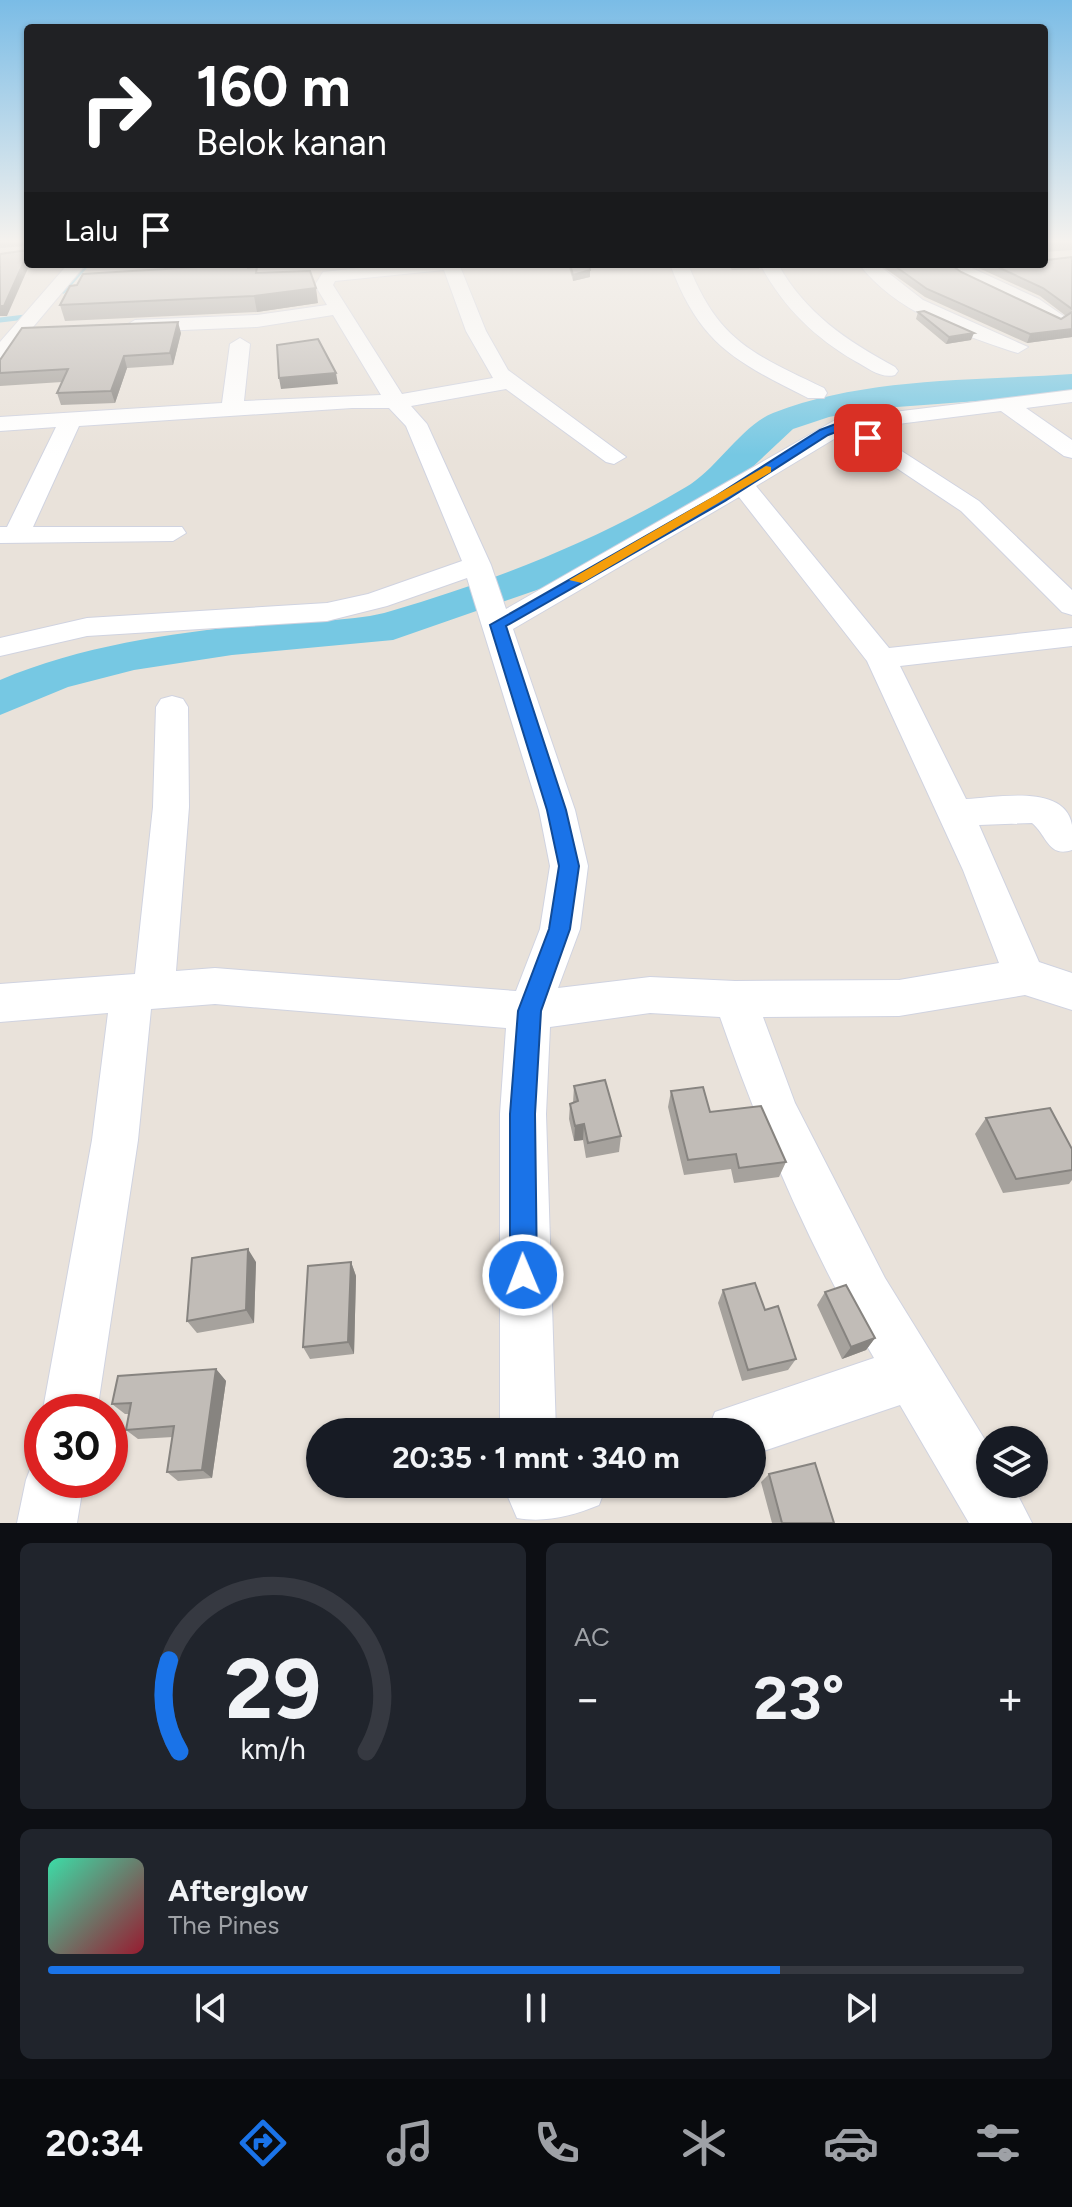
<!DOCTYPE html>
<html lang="id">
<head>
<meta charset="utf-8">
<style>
	:root { --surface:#171b24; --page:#20242c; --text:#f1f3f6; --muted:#9ea1a6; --line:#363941; --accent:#1a73e8 }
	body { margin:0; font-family:Figtree,sans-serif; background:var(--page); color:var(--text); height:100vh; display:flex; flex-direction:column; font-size:30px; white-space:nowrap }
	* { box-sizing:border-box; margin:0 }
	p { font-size:26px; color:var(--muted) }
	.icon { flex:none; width:44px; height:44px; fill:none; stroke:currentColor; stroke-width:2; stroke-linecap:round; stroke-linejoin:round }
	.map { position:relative; height:1523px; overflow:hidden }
	.side { display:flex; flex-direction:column; gap:20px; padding:20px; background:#0d0f14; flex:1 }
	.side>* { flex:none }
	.banner { position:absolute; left:24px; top:24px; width:1024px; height:244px; border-radius:8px; box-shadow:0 2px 6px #0004; background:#202124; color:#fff; overflow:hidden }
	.controls { position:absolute; left:976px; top:1426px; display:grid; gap:16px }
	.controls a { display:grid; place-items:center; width:72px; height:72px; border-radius:50%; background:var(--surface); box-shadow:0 2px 6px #0004; font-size:40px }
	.speed { position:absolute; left:24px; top:1394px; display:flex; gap:16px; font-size:40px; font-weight:700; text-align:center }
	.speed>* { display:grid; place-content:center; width:104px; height:104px; border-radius:50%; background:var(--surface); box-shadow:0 2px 6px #0004; line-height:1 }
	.speed .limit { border:12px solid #d22; background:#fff; color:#111 }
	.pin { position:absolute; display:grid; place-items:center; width:68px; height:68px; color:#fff; margin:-34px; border-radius:16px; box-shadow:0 4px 12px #0006 }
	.me { position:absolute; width:88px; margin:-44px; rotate:359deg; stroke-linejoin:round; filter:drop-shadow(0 0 6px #0008) }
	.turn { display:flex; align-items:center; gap:28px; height:168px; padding:0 40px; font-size:36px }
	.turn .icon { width:104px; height:104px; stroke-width:2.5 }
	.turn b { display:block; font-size:56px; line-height:68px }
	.then { display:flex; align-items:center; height:76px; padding:0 40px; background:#0003; gap:16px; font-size:30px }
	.big { font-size:60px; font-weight:700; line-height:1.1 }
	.side .widget { flex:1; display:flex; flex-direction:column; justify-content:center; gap:12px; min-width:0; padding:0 28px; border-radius:12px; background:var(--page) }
	.side .dial { align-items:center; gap:0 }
	.dial svg { height:208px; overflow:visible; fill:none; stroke:var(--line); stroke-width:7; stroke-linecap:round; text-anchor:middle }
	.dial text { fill:var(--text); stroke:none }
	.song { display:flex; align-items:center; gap:24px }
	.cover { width:96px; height:96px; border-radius:12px; background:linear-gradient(135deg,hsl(160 70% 55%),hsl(350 70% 35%)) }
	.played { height:8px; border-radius:4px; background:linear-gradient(90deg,var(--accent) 75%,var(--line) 75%) }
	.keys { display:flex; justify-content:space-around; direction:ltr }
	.heat { display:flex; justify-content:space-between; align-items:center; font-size:44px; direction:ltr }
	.side .tiles { flex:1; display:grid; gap:20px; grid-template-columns:1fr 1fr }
	.widget:last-child { grid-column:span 2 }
	.trip { position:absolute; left:306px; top:1418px; width:460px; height:80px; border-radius:40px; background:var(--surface); box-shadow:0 2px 6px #0004; font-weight:700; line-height:80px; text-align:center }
	.menu { display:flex; height:128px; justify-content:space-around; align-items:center; background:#090b0e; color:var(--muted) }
	.menu .icon { width:56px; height:56px }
	.menu .on { color:var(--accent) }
	.menu b { font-size:36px; color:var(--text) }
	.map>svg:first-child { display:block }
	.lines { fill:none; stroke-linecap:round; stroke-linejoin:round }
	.stream { stroke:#76c8e3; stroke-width:5 }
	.river { fill:#76c8e3; fill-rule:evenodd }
	.minor-casing { stroke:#d0d3e0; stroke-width:2 }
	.minor { fill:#fff; fill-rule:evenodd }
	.wall { fill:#a6a29d }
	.shaded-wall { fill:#878480 }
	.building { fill:#c1bcb7; stroke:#878480; stroke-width:2 }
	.route { fill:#1a73e8; stroke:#114b97; stroke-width:2 }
	.slow { fill:#f59e0b }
</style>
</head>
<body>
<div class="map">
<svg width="1072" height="1523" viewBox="0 0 1072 1523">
	<rect width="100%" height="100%" fill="#e9e2da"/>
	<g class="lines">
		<path class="stream" d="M63 291 87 264
			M0 320 34 316"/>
		<path class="river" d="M1072 374V394L870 409 829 417 793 429 715 502 580 575 393 640 232 655 134 670 68 687 0 715V680C85 644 179 632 271 623 309 620 355 622 391 611 493 581 594 542 686 487 716 470 742 425 773 413 866 377 974 381 1072 374Z"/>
		<defs>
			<path id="minor" d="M68 264H86L7 358 0 360V342Z
				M397 264H459L486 331 508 370 626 457 614 464 606 462 506 389 411 406 427 424 491 565 506 609 837 419 1072 390V402L1026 408 1072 440V458L1064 456 1001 411 866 428 979 501 1072 590V615L1062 612 961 511 844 433 756 486 889 648 1072 628V646L900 666 966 799C995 798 1065 783 1072 825 1072 833 1072 842 1072 850 1048 858 1047 835 1032 823L979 825 1039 962 1072 973V1010L1025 995 899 1016 763 1017 795 1103 885 1278 990 1448V1484H1012L1032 1523H969L900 1405 752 1455V1432H707L715 1412 874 1358C811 1250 761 1135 720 1017L650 1013 550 1027 546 1114 556 1432H500V1114L506 1028 215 1004 151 1009 138 1140 97 1412 42 1415 92 1140 108 1013 0 1022V984L135 974 153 807 156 707 161 699 172 696 183 699 188 707 189 807 176 971 215 968 516 991 540 929 550 866 539 810 467 578 387 606 327 621 87 636 0 656V638L87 618 327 603 368 594 462 561 406 426 389 408H352L79 426 33 527H182L186 533 173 541 0 543V527H7L56 427 0 431V417L222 403 230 344 240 338 250 344 244 401 381 395 333 315 257 327 135 332 125 326 135 320 257 315 327 305 315 285 323 272ZM444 270 466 331 493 378 402 394 333 285 335 281ZM739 497 867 661 963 870 999 963 899 980 735 981 650 977 558 988 580 929 588 866 575 810 513 629Z
				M670 264H688C718 341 753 354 824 388L827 393 824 398H808C735 361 700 345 670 264Z
				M760 264H778C805 313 847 341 895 367L898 371 895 375C881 379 868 368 855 361 814 337 783 307 760 264Z
				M859 264H877L923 300 1028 347 1018 353 1011 351C957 333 895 311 859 264Z
				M942 264H963L1039 299 1068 319 1059 325C1047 322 1037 312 1026 307 1000 293 962 287 942 264Z
				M42 1456V1480H84L77 1523H17L26 1480 34 1459Z
				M514 1484H607L599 1505C572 1516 545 1523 517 1518L508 1497Z"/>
		</defs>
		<use href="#minor" class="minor-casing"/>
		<use href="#minor" class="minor"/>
	</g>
	<path class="wall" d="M0 242H28L27 246 0 248Z
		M1044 242H1072V251V250L1044 252Z
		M1072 257V337L1027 343 925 297 879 264H950L961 272 1061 319 1066 316 1040 296 970 264H1044L1047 260Z
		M568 264H589L590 277 573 281Z
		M727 264H760L759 269 732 270Z
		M249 268 318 303 257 312 65 321 60 305Z
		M918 312 971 340 946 344 916 319Z
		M181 333 173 365 127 368 115 403 61 405 57 393 62 382 0 386V360Z
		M574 1086 621 1136 619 1152 586 1158 583 1140 574 1141 569 1119 570 1104 573 1103Z
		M671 1091 710 1112 786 1162 779 1177 734 1183 731 1169 684 1175 668 1107Z
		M986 1118 1072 1149V1180L1069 1184 1003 1193 975 1134Z
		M256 1262 254 1323 197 1333 187 1321Z
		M351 1262 356 1276 354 1354 310 1359 303 1347Z
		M723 1290 765 1310 796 1359 788 1370 742 1381 718 1303Z
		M825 1292 875 1338 866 1350 842 1359 817 1305Z
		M216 1369 226 1381 212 1478 178 1481 167 1472 173 1437 138 1439 126 1430 129 1414H125L112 1404Z
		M769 1474 834 1523H772L761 1482Z"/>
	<path class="shaded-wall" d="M26 257H28V264H39L38 265 29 266 7 316H0V306Z
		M590 270V277L573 281V275Z
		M316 288 318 303 257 312 254 296Z
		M178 322 181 333 173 365 170 353Z
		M1072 329V337L1027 343 1030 334Z
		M974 333 971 340 946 344 949 337Z
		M124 356 127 368 115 403 111 391Z
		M336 373 338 384 281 389 279 378Z
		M584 1124 583 1140 574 1141 575 1126Z
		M248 1249 256 1262 254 1323 246 1310Z
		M351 1262 356 1276 354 1354 348 1342Z
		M875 1338 866 1350 842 1359 851 1347Z
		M216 1369 226 1381 212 1478 202 1470Z"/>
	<path class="building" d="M1044 242H1071L1047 244 1044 248Z
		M28 250V257H26L4 306H0V254Z
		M1072 257V309L1043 288 991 264H1044V258L1047 260Z
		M248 264V268L257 267 256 273 310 271 316 288 254 296 60 305 70 286 77 285 83 274Z
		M570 264H589L590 270 573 275Z
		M892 264H950L961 272 1061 319 1072 312V329L1030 334 927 289Z
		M924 311 974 333 949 337 918 312Z
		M178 322 170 353 124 356 111 391 57 393 68 369 0 373V360L22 328Z
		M318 339 336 373 279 378 277 345Z
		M605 1080 621 1136 588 1143 584 1124 575 1126 570 1104 578 1101 574 1086Z
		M703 1087 710 1112 761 1106 786 1162 739 1168 736 1154 688 1160 671 1091Z
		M1050 1108 1072 1149V1170L1016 1179 986 1118Z
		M248 1249 246 1310 187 1321 192 1258Z
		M351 1262 348 1342 303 1347 308 1266Z
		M755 1283 765 1310 778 1306 796 1359 748 1370 723 1290Z
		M846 1285 875 1338 851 1347 825 1292Z
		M216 1369 202 1470 167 1472 174 1426 126 1430 131 1403 112 1404 118 1376Z
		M815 1463 834 1523H782L769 1474Z"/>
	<linearGradient id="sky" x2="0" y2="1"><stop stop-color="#7abce6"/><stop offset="0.53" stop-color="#f5f2ee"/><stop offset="1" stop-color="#f5f2ee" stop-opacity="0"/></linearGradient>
	<rect width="1072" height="455" fill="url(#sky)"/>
	<path class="route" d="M841 422H849L874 438 864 441 844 429 828 435 725 501 506 626 566 810 579 866 570 929 541 1011 535 1114 537 1275 533 1285 523 1289 514 1285 510 1275V1114L518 1011 549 929 559 866 547 810 490 625 716 496 820 430Z"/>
	<path class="slow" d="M766 466 771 467V472L582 583 569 580Z"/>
</svg>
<div class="controls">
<a><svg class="icon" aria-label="layers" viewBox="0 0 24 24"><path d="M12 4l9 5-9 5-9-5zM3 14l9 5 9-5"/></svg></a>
</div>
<div class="speed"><div class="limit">30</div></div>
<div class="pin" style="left:868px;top:438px;background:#d93025"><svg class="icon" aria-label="arrive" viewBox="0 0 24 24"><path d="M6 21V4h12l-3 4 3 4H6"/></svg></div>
<svg class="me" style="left:523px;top:1275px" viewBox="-20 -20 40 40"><circle r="17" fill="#1a73e8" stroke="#fff" stroke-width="3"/><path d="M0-11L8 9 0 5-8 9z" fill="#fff"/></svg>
<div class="trip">20:35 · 1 mnt · 340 m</div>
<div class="banner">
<div class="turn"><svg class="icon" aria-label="right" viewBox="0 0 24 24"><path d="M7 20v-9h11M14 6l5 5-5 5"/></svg><div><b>160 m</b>Belok kanan</div></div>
<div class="then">Lalu<svg class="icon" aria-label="arrive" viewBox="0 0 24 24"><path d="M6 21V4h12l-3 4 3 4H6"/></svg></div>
</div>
</div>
<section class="side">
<div class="tiles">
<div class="widget dial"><svg viewBox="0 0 100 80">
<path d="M14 69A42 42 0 1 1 86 69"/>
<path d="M14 69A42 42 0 0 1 10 34" stroke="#1a73e8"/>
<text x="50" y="56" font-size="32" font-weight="700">29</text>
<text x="50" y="72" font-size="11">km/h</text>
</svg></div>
<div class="widget"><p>AC</p>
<div class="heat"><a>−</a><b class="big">23°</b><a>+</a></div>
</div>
<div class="widget">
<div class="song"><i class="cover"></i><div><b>Afterglow</b><p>The Pines</p></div></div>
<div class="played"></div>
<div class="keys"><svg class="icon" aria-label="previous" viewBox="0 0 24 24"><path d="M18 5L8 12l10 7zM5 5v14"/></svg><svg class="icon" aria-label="pause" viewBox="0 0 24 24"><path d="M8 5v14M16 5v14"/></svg><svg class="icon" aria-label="next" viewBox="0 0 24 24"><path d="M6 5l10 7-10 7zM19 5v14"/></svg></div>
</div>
</div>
</section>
<nav class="menu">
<b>20:34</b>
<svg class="icon on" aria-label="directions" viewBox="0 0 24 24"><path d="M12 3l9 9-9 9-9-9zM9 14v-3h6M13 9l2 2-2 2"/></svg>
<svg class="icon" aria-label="music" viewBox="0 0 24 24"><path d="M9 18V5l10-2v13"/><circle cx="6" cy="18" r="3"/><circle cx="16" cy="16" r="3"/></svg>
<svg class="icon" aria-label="phone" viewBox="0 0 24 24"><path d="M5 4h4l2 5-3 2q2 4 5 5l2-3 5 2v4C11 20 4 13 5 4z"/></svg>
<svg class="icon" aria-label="climate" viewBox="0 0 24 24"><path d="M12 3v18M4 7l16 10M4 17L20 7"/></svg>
<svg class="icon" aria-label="car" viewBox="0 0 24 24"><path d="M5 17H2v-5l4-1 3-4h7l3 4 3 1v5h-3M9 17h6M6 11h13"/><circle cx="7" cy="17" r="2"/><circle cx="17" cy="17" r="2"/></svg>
<svg class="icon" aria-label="filters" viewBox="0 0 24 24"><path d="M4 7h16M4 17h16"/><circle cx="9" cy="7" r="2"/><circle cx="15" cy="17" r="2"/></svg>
</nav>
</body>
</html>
